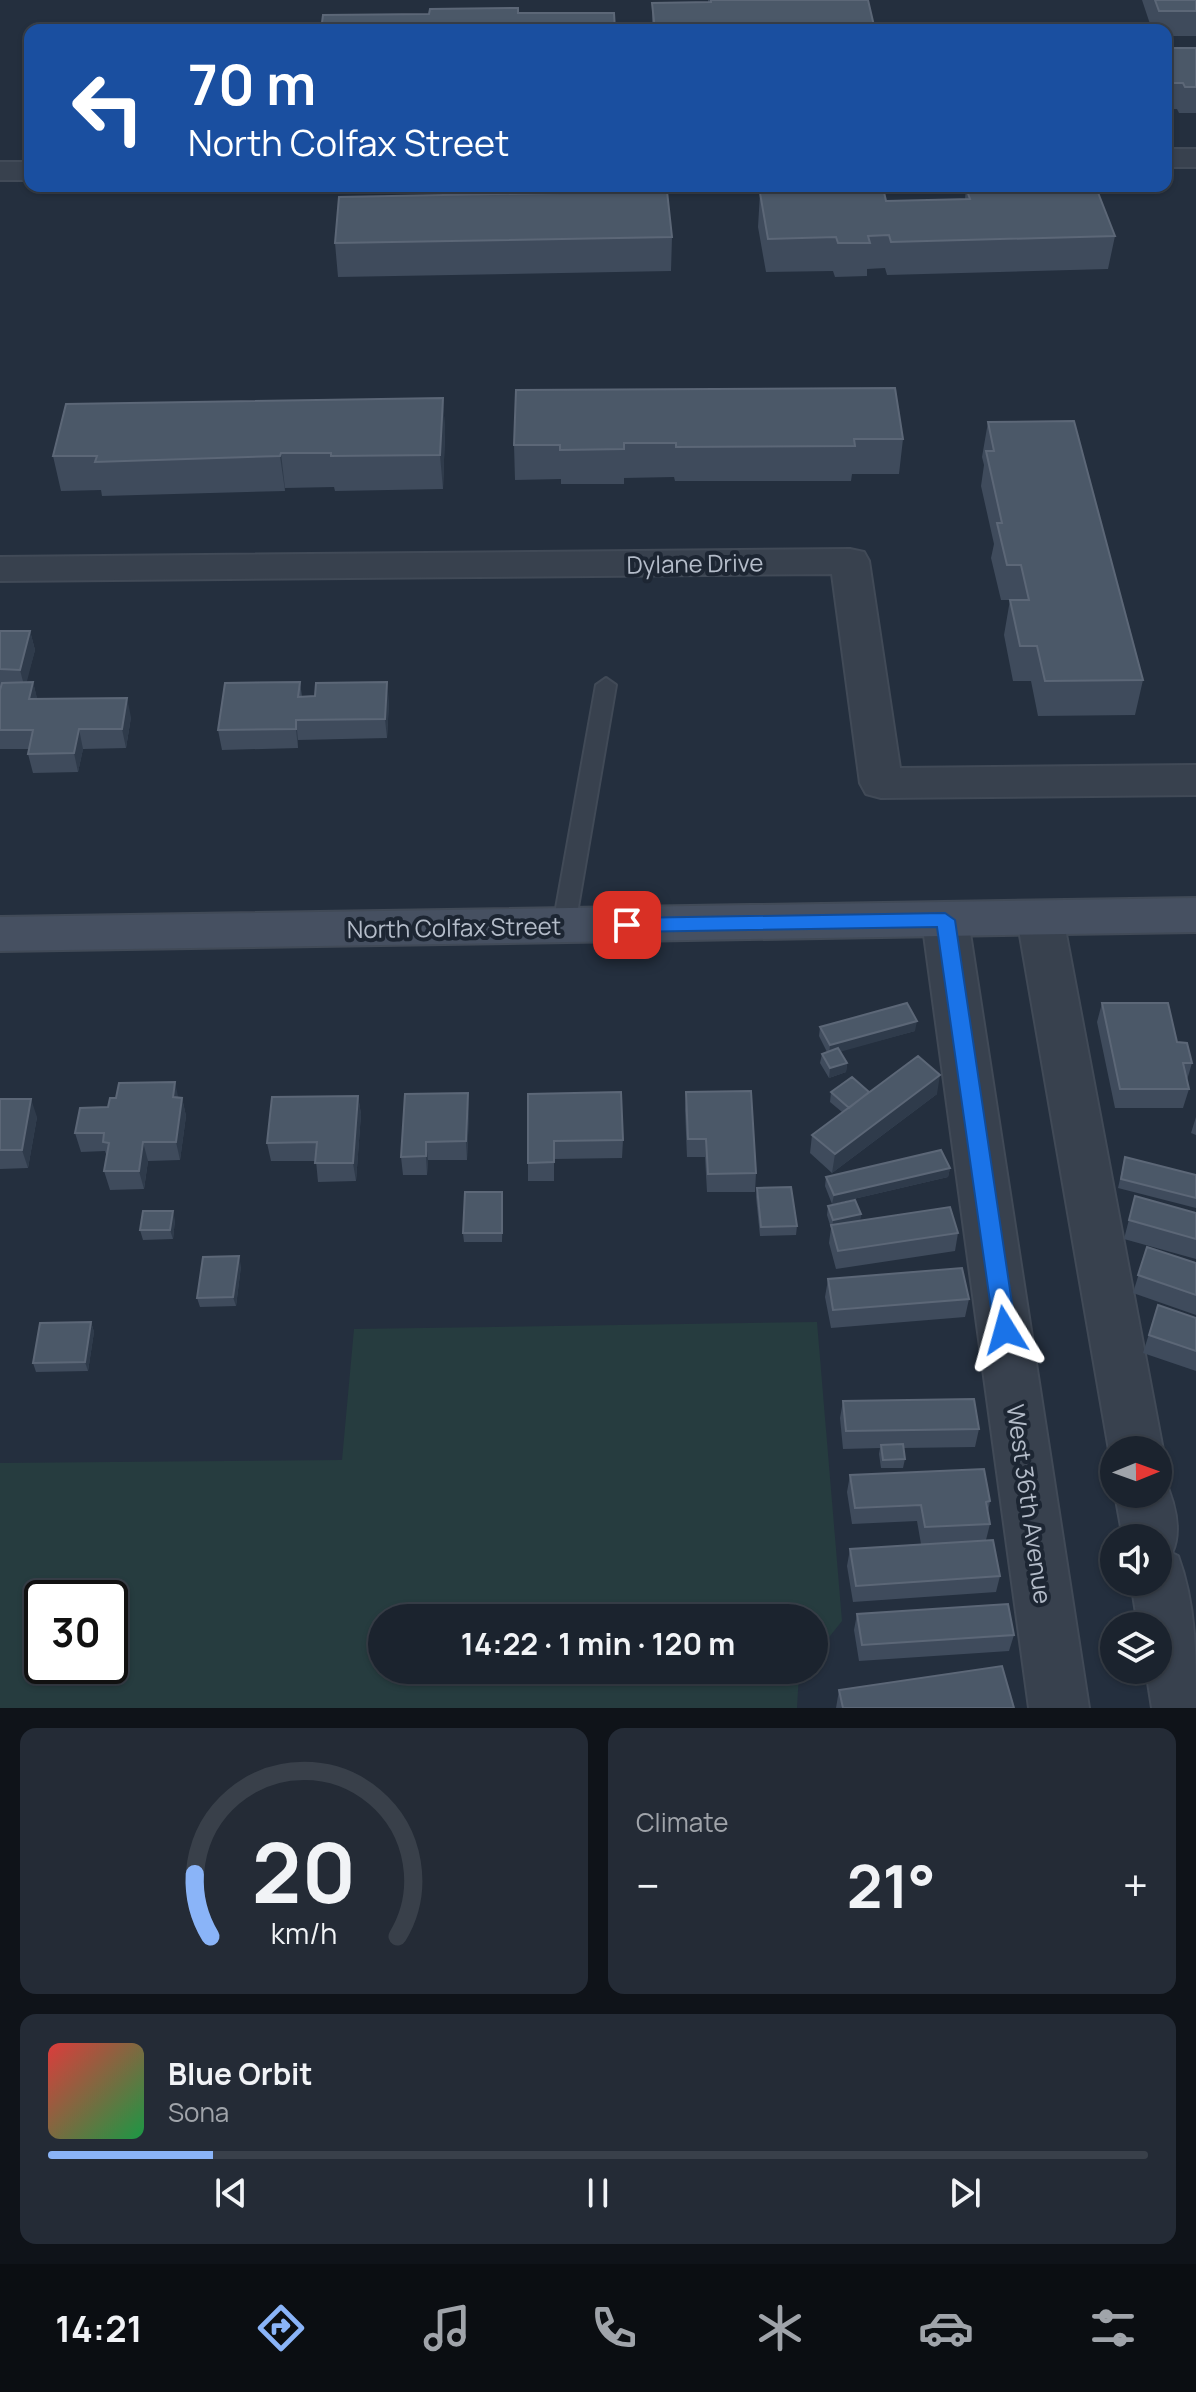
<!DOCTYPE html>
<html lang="en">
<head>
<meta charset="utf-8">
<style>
	:root { --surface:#1b232e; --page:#242b36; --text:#f1f3f6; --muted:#a0a4aa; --line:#39404a; --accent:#8ab4f8 }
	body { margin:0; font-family:Manrope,sans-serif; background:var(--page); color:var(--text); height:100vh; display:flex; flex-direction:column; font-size:30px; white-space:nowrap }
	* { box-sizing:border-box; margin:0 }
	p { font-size:26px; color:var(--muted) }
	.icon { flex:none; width:44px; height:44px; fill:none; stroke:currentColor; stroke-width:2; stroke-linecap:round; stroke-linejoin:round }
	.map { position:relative; height:1708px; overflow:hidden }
	.sheet { display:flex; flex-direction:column; gap:20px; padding:20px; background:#0f1319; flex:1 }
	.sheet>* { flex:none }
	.banner { position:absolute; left:24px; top:24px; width:1148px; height:168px; border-radius:16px; box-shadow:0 2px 6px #0004,0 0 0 2px var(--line); background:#1a4fa0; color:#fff; overflow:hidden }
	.needle { width:52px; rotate:89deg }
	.tools { position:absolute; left:1100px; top:1436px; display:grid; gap:16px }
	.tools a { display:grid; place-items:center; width:72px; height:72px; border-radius:50%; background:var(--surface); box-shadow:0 2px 6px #0004,0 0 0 2px var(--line); font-size:40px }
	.speed { position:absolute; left:24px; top:1580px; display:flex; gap:16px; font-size:40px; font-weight:700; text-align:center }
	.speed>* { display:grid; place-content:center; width:104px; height:104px; border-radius:50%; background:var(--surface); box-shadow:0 2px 6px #0004,0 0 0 2px var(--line); line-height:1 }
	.speed .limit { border:4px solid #111; border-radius:12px; background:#fff; color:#111 }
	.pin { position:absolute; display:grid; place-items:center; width:68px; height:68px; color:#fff; margin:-34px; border-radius:16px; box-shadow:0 4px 12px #0006 }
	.me { position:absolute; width:88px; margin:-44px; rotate:352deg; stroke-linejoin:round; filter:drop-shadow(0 0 6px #0008) }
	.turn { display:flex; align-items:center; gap:28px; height:168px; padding:0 32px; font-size:36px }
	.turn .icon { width:104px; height:104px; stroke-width:2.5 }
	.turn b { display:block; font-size:56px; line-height:68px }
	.big { font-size:60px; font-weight:700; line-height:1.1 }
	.sheet .widget { flex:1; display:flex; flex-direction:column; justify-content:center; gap:12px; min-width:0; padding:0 28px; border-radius:16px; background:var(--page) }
	.sheet .dial { align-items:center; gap:0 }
	.dial svg { height:208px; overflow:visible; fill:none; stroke:var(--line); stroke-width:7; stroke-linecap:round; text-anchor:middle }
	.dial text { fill:var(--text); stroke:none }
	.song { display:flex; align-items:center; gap:24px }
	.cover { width:96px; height:96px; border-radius:12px; background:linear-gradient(135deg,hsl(0 70% 55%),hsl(140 70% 35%)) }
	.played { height:8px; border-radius:4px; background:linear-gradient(90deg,var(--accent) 15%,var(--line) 15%) }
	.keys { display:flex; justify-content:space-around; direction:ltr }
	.heat { display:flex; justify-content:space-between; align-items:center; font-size:44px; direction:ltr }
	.sheet .tiles { flex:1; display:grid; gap:20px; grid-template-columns:1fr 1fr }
	.widget:last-child { grid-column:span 2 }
	.trip { position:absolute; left:368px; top:1604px; width:460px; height:80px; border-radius:40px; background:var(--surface); box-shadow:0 2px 6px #0004,0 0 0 2px var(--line); font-weight:700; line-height:80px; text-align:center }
	.menu { display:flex; height:128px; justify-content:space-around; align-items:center; background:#0b0e12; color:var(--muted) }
	.menu .icon { width:56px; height:56px }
	.menu .active { color:var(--accent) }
	.menu b { font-size:36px; color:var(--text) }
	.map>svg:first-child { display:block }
	.green { fill:#263c3f; fill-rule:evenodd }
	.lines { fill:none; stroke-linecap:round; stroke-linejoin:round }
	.lane-casing { stroke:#414a57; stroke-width:4 }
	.street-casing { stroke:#414a57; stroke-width:4 }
	.secondary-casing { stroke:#414a57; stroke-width:4 }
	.lane { fill:#38414e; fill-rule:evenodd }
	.street { fill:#38414e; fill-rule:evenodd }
	.secondary { fill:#465061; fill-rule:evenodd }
	.wall { fill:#3f4b5c }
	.shaded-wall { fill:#2f3b4b }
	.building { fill:#4b5868; stroke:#5c6777; stroke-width:2 }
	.route { fill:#1a73e8; stroke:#114b97; stroke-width:2 }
	.labels { text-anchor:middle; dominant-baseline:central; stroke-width:8; stroke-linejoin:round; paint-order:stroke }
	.street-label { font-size:24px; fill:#b4bcc9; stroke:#1d2633 }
</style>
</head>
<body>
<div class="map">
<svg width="1196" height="1708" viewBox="0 0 1196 1708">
	<rect width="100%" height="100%" fill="#242f3e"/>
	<path class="green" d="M817 1322 842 1621 814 1656V1618H382V1670H802L799 1674 797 1708H0V1463L342 1460 354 1329ZM110 1598V1666H42V1598Z"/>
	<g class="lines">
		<defs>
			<path id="lane" d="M606 678 616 685 575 925 572 931 564 934 556 931 553 925 596 685Z"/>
			<path id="street" d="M1166 149H1196V167H1166Z
				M0 162H30V180H0Z
				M850 549 864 552 869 561 900 768 1196 765V795L881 798 866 794 860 783 832 574 0 581V557Z
				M1040 901 1056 906 1063 918 1163 1450 1158 1462V1450H1114V1462L1109 1450 1017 918 1024 906Z
				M945 903 961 908 968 920 1089 1708H1029L922 920 929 908Z
				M1158 1474 1163 1476C1174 1500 1183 1529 1172 1553L1178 1556C1196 1604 1196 1656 1196 1708H1152L1146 1670H1158V1626H1138L1131 1582H1158V1538H1123L1115 1494H1158Z"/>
			<path id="secondary" d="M1196 898V932L0 951V917Z"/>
		</defs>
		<use href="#lane" class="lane-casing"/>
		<use href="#street" class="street-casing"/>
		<use href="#secondary" class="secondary-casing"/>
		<use href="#lane" class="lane"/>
		<use href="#street" class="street"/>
		<use href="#secondary" class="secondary"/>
	</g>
	<path class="wall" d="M708 0H868L875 30H652V3L708 2Z
		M1142 0H1196V36H1166V30H1152Z
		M1166 48H1196V113H1179L1177 109H1166Z
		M966 188 1059 191 1115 236 1108 269 887 275 885 268 867 269V276L835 277 833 271 766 272 758 227 760 193 860 192 886 201 965 199Z
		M672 237 671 271 338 277 335 243Z
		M443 398 445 432 443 489 335 491 334 487 285 488V491L102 496 101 490 61 491 53 456Z
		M988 422 1143 680 1135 715 1038 716 1031 681H1013L1004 635 1010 600H1015H1001L991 558 994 544 981 486 984 465 982 457Z
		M903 439 899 474H852L851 481H675L674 477 624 478V484H561V479L515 480 514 445Z
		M0 631H30L35 650 26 682H33L37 699 131 717 126 748 83 749 78 772 33 773 28 754 29 749H0Z
		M300 682 302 697 389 701 387 738 298 740V748L222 750 218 730Z
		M1102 1003 1177 1042 1192 1063 1187 1080 1189 1089 1183 1108H1115L1097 1022Z
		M820 1027 915 1031 840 1051 847 1063 846 1072 829 1078 820 1063 822 1054 827 1052 819 1036Z
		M686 1092 756 1173 755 1192H707L705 1157H687L685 1110Z
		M831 1092H869L937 1094 832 1173 810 1153 812 1135 842 1112 830 1102Z
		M468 1093 469 1111 467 1160H428L427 1175H403L401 1157Z
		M528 1094 623 1140 622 1158 554 1159V1181H528Z
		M358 1096 361 1114 356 1181 318 1182 316 1161H271L267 1143Z
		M178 1098H182L186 1116 180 1160 148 1161 144 1189 110 1190 104 1171 107 1157 105 1151 81 1152 75 1133 108 1107Z
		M0 1099 37 1117 28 1168 0 1169Z
		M1196 1117V1135L1191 1133Z
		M1125 1157 1196 1175V1208L1118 1188Z
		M950 1168 948 1177 832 1204 825 1186 826 1177Z
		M757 1188 797 1226 796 1235 760 1236 756 1197Z
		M1135 1196 1196 1213V1259L1124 1239Z
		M503 1201 502 1242H464L463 1233Z
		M828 1206 861 1214 860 1220 958 1233 955 1251 836 1269 829 1243 831 1228 827 1215Z
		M175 1220 173 1239 143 1240 140 1230Z
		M1147 1247 1196 1263V1315L1133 1293Z
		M241 1266 236 1306 200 1307 197 1298Z
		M828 1279 969 1299 965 1317 831 1328 825 1297Z
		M1158 1305 1196 1318V1371L1143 1353Z
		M91 1322 94 1332 88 1371 36 1372 33 1363Z
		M843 1401 979 1429 975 1447 903 1448 905 1459 903 1468H881L879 1454 880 1448 843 1449 840 1418Z
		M850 1475 990 1501 988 1512 990 1524 986 1540 1000 1576 996 1592 853 1602 847 1566 850 1549 921 1544 917 1521 852 1524 847 1492Z
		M857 1614 1014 1635 1009 1651 859 1661 854 1630Z
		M839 1690 1014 1708H836Z"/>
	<path class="shaded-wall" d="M443 398 445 432 443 489 440 455Z
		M281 453 285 488V491L280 456Z
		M30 631 35 650 25 689 20 670Z
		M33 682 38 702 29 699Z
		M387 682 389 701 387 738 385 719Z
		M127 698 131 717 126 748 122 729Z
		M296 720 298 740V748L296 729Z
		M79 729 83 749 78 772 74 753Z
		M917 1021 915 1031 829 1055 830 1045Z
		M847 1063 846 1072 829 1078 830 1068Z
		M940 1075 937 1094 832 1173 835 1154Z
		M175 1082 179 1101 173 1097Z
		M468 1093 469 1111 467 1160 466 1141Z
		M358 1096 361 1114 356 1181 353 1163Z
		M182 1098 186 1116 180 1160 176 1142Z
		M31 1099 37 1117 28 1168 22 1150Z
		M143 1142 148 1161 144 1189 139 1171Z
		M426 1142 428 1160 427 1175 426 1156Z
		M950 1168 948 1177 832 1204 834 1195Z
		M173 1211 175 1220 173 1239 170 1230Z
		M861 1214 859 1224 832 1230 833 1220Z
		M239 1256 241 1266 236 1306 233 1297Z
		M91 1322 94 1332 88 1371 85 1362Z"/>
	<path class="building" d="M711 0H868L875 30H655L652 3 711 2Z
		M1155 0H1196V11H1159Z
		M518 8V13H614L615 30H321L323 15 429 14 430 9Z
		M1166 48H1196V87H1185L1183 83H1166Z
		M1057 186 1059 191 1097 190 1115 236 891 242 889 235 868 236 870 243H838L836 237 768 239 760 193 859 188 860 192H884L886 201 970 199 966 188Z
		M667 191 672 237 335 243 339 197Z
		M895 388 903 439H854L855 446 676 447V443H624V449L560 450V445H514L516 390Z
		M443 398 440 455 331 456V453H281L280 456 95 462 97 456H53L66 404Z
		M1074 421 1143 680 1045 681 1037 646H1020L1010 600H1029L1021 565H1007L997 523H1002L986 451H994L988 422Z
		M0 631H30L20 670 0 669Z
		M33 682 29 699 127 698 122 729H79L74 753 28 754 33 730H0V690L2 683Z
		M300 682 298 697 315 696 316 683 387 682 385 719 296 720V729L218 730 225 683Z
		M907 1003 917 1021 830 1045 820 1027Z
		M1102 1003H1168L1177 1042 1187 1043 1192 1063H1183L1189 1089H1120Z
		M838 1048 847 1063 830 1068 822 1054Z
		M918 1056 940 1075 835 1154 812 1135Z
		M852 1077 869 1092 849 1108 831 1092Z
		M175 1082 173 1097 182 1098 176 1142H143L139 1171H104L109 1143 103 1142 104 1133H75L80 1108 108 1107 110 1098H116L119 1083Z
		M751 1091 756 1173 708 1174 706 1139H688L686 1092Z
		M621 1092 623 1140 554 1141V1162L528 1163V1094Z
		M468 1093 466 1141 426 1142V1156L401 1157 405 1094Z
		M358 1096 353 1163H315L317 1142 267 1143 272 1097Z
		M0 1099H31L22 1150H0Z
		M941 1150 950 1168 834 1195 826 1177Z
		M1125 1157 1196 1175V1198L1121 1179Z
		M791 1187 797 1226 761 1227 757 1188Z
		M465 1192H502V1233H463Z
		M1135 1196 1196 1213V1239L1129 1220Z
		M855 1200 861 1214 833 1220 828 1206Z
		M950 1207 958 1233 838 1251 831 1225Z
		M143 1211H173L170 1230H140Z
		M1147 1247 1196 1263V1295L1138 1275Z
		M239 1256 233 1297 197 1298 203 1257Z
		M962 1268 969 1299 833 1310 828 1279Z
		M1158 1305 1196 1318V1351L1149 1335Z
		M91 1322 85 1362 33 1363 40 1323Z
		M974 1399 979 1429 846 1431 843 1401Z
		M903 1444 905 1459 883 1460 881 1445Z
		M984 1469 990 1501 986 1502 990 1524 925 1527 921 1505 855 1508 850 1475Z
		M993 1540 1000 1576 856 1586 850 1549Z
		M1008 1604 1014 1635 862 1645 857 1614Z
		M1002 1666 1014 1708H843L839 1690Z"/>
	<path class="route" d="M945 913 955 920 1016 1330 1012 1336 1005 1339 997 1336 994 1330 937 927 627 932 618 925 627 918Z"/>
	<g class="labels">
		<g class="street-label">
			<text transform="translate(695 563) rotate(-1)">Dylane Drive</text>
			<text transform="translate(454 927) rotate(-1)">North Colfax Street</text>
			<text transform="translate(1030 1504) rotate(82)">West 36th Avenue</text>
		</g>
	</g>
</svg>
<div class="tools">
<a><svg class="needle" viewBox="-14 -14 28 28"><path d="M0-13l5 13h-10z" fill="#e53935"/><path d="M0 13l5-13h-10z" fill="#a0a4aa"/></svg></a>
<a><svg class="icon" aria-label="sound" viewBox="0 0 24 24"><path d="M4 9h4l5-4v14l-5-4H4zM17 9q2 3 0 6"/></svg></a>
<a><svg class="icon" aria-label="layers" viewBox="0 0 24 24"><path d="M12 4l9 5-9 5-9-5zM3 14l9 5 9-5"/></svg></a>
</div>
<div class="speed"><div class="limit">30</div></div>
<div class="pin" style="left:627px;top:925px;background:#d93025"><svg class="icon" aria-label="arrive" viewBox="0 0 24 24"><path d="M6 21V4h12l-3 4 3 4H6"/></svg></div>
<svg class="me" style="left:1005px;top:1330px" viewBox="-20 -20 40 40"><path d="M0-17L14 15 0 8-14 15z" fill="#1a73e8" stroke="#fff" stroke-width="4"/></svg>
<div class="trip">14:22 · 1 min · 120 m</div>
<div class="banner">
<div class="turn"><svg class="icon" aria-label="left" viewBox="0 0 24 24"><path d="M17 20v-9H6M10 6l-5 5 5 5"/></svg><div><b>70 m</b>North Colfax Street</div></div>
</div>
</div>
<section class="sheet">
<div class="tiles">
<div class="widget dial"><svg viewBox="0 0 100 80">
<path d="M14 69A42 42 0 1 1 86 69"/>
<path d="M14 69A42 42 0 0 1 8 45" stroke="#8ab4f8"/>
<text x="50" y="56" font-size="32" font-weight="700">20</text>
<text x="50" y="72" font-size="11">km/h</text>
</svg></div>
<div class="widget"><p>Climate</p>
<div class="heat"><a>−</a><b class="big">21°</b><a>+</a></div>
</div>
<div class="widget">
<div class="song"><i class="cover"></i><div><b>Blue Orbit</b><p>Sona</p></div></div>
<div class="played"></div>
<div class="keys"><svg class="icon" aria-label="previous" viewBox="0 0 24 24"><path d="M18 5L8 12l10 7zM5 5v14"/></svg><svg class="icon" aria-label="pause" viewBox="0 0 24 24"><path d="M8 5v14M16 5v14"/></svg><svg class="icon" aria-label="next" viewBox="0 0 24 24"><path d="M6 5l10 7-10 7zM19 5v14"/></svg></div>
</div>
</div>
</section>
<nav class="menu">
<b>14:21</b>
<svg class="icon active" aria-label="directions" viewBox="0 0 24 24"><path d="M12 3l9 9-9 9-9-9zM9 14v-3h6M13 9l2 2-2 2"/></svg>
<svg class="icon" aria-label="music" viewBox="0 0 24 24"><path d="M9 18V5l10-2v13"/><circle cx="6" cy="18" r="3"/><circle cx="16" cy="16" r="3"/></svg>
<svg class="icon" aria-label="phone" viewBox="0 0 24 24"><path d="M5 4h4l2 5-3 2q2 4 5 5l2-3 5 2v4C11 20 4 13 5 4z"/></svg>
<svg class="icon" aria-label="climate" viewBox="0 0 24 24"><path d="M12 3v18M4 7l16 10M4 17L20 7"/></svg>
<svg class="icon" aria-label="car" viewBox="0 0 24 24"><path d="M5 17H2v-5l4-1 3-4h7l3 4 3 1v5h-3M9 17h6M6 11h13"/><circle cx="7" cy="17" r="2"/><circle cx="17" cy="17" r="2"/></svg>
<svg class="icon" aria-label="filters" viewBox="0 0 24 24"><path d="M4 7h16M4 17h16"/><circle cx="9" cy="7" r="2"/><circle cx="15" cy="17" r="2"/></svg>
</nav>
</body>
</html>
